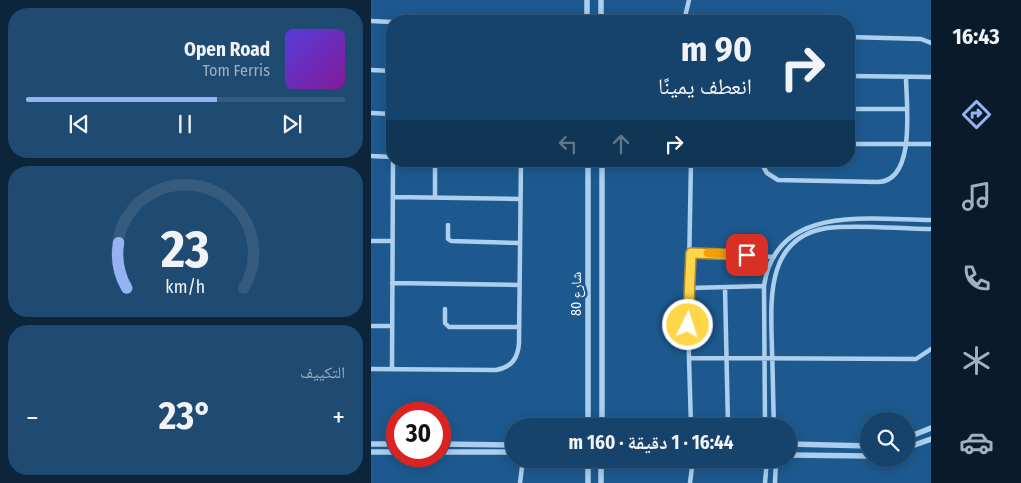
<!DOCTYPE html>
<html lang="ar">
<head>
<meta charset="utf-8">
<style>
	:root { --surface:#16436b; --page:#1f4a71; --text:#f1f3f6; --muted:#9eb0c1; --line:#355c7e; --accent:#95b2f1 }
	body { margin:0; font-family:"Fira Sans Condensed","Noto Naskh Arabic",sans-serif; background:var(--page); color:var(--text); direction:rtl; height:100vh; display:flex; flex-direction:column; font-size:19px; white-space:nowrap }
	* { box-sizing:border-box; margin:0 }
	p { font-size:16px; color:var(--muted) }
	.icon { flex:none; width:28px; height:28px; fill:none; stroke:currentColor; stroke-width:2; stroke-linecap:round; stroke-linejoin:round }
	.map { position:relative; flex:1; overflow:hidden; direction:ltr }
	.details { display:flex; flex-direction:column; gap:8px; padding:8px; background:#0c253b; width:371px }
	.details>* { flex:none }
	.guide { position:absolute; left:15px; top:15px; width:469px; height:152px; border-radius:20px; box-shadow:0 2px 12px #0003,0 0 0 1px var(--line); direction:rtl; background:#16436b; color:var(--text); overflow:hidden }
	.buttons { position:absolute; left:489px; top:412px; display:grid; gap:10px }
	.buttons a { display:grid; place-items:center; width:55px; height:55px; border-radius:50%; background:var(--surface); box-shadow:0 2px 12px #0003,0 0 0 1px var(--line); font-size:25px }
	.speed { position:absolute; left:15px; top:402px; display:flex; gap:10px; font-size:25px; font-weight:700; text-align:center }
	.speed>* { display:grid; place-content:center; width:65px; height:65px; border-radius:50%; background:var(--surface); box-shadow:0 2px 12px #0003,0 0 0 1px var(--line); line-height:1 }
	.speed .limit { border:8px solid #d22; background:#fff; color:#111 }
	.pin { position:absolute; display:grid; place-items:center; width:42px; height:42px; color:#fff; margin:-21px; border-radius:10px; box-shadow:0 2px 8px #0006 }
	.me { position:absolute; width:55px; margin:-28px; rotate:4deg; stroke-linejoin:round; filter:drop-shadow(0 0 4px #0008) }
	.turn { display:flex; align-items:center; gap:18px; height:105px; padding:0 20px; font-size:22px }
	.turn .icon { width:65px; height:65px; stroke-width:2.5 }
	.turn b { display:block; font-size:35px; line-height:42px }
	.lanes { display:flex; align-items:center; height:48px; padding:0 20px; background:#0003; justify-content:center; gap:25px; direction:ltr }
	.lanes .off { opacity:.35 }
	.big { font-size:38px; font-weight:700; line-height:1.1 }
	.details .card { flex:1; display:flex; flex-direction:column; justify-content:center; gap:8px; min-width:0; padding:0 18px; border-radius:20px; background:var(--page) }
	.details .dial { align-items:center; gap:0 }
	.dial svg { height:130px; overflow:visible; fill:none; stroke:var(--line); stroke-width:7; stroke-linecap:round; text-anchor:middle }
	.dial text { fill:var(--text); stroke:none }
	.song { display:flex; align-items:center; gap:15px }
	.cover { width:60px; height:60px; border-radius:8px; background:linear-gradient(135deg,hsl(250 70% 55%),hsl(290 70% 35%)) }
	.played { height:5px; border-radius:2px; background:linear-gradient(90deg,var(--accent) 60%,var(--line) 60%) }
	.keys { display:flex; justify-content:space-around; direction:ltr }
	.heat { display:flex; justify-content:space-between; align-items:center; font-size:28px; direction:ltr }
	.trip { position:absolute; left:134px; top:418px; width:292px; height:50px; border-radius:25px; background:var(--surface); box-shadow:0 2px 12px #0003,0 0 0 1px var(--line); font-weight:700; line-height:50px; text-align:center; direction:rtl }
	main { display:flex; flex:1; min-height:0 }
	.tab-bar { display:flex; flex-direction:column; width:90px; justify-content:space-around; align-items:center; background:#091b2b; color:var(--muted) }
	.tab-bar .icon { width:35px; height:35px }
	.tab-bar .current { color:var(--accent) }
	.tab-bar b { font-size:22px; color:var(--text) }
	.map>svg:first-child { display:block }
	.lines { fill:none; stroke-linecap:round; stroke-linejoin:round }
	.minor { stroke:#abcfed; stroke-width:4.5 }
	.tertiary { stroke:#abcfed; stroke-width:5.5 }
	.route-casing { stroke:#a68a30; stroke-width:12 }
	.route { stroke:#ffd54a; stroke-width:9 }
	.slow { stroke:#f59e0b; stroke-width:9 }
	.labels { text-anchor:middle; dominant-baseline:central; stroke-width:5; stroke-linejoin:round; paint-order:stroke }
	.street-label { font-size:14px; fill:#fff; stroke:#1d598f }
</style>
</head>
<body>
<main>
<nav class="tab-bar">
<b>16:43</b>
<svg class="icon current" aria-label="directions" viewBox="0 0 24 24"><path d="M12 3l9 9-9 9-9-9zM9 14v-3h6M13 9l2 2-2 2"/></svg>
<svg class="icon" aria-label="music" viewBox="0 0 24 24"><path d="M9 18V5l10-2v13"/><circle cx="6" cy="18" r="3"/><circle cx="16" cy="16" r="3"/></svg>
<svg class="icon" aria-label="phone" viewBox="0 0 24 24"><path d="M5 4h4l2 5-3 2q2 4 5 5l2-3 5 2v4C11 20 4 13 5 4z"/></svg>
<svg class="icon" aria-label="climate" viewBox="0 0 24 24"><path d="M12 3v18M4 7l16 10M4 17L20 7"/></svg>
<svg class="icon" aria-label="car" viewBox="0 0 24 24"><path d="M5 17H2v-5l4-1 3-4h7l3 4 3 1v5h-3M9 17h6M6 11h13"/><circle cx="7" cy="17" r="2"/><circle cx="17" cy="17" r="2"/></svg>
</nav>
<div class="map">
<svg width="560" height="483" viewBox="0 0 560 483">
	<rect width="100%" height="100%" fill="#1d598f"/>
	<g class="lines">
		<path class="minor" d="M0 21 21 22
			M313 21 318 0
			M478 37 550 39 560 43
			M0 70 21 71
			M478 76 560 77
			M478 109H535
			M0 113 21 114
			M478 144H560
			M0 156 21 157
			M389 161 396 173 407 180 507 182C546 181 535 102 535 77
			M22 197 149 199
			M64 198V161
			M77 225V239L80 241 149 243
			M0 241H21
			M320 253 403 257
			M21 283 148 285
			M320 288 393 286
			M354 288 357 426
			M74 309V323L78 327H148
			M0 326H21
			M318 358 545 359 560 349
			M0 369 125 370C141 367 147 358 148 343L150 161
			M21 369 22 161
			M320 426 317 325 320 161
			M394 426 393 286C405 203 498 220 560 220
			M403 426C402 401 402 375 401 350 400 302 393 238 456 228 487 224 528 229 560 229
			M149 483 152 459
			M319 483 322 459
			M394 483 396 459
			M404 483 405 459"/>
		<path class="tertiary" d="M216 0V21
			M230 0V21
			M217 161V426
			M231 161V426
			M535 438 560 428
			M0 444H26
			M69 444 142 445
			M418 444 498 446
			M535 448 560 439
			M0 452H26
			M69 452H142
			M418 455 498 456
			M217 483V459
			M230 483V459"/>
	</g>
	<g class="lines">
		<defs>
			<path id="route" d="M317 325 320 253 376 255"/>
		</defs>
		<use href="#route" class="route-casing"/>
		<use href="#route" class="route"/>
		<path class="slow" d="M337 253 363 254"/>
	</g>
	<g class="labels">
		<g class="street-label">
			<text transform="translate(205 294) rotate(-90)">شارع 80</text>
		</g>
	</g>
</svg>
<div class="buttons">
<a><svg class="icon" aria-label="search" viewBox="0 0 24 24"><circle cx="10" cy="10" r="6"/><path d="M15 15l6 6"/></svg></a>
</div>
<div class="speed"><div class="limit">30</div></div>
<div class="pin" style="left:376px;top:255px;background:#d93025"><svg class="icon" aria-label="arrive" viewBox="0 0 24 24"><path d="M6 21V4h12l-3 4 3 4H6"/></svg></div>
<svg class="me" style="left:317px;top:325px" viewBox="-20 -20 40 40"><circle r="17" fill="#ffd54a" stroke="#fff" stroke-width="3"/><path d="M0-11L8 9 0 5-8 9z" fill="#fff"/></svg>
<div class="trip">16:44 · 1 دقيقة · 160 m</div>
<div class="guide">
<div class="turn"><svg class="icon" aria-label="right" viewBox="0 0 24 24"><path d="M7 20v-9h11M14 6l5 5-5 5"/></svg><div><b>90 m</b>انعطف يمينًا</div></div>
<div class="lanes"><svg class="icon off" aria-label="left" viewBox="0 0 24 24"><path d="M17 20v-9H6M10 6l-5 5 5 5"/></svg><svg class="icon off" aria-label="ahead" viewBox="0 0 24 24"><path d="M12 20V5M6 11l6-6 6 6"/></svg><svg class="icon" aria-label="right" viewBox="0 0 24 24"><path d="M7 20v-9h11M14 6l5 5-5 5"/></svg></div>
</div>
</div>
<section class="details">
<div class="card">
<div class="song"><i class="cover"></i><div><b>Open Road</b><p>Tom Ferris</p></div></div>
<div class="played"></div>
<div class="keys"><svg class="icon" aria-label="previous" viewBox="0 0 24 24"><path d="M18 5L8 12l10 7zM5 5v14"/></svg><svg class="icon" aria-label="pause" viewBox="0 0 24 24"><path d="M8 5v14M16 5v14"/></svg><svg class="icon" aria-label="next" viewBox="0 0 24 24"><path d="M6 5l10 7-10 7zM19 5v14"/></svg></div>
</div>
<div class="card dial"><svg viewBox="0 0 100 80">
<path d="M14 69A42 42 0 1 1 86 69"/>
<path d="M14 69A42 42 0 0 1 9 41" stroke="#95b2f1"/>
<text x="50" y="56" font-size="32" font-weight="700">23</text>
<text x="50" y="72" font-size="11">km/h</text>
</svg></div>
<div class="card"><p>التكييف</p>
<div class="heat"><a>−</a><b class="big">23°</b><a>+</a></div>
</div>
</section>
</main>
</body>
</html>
